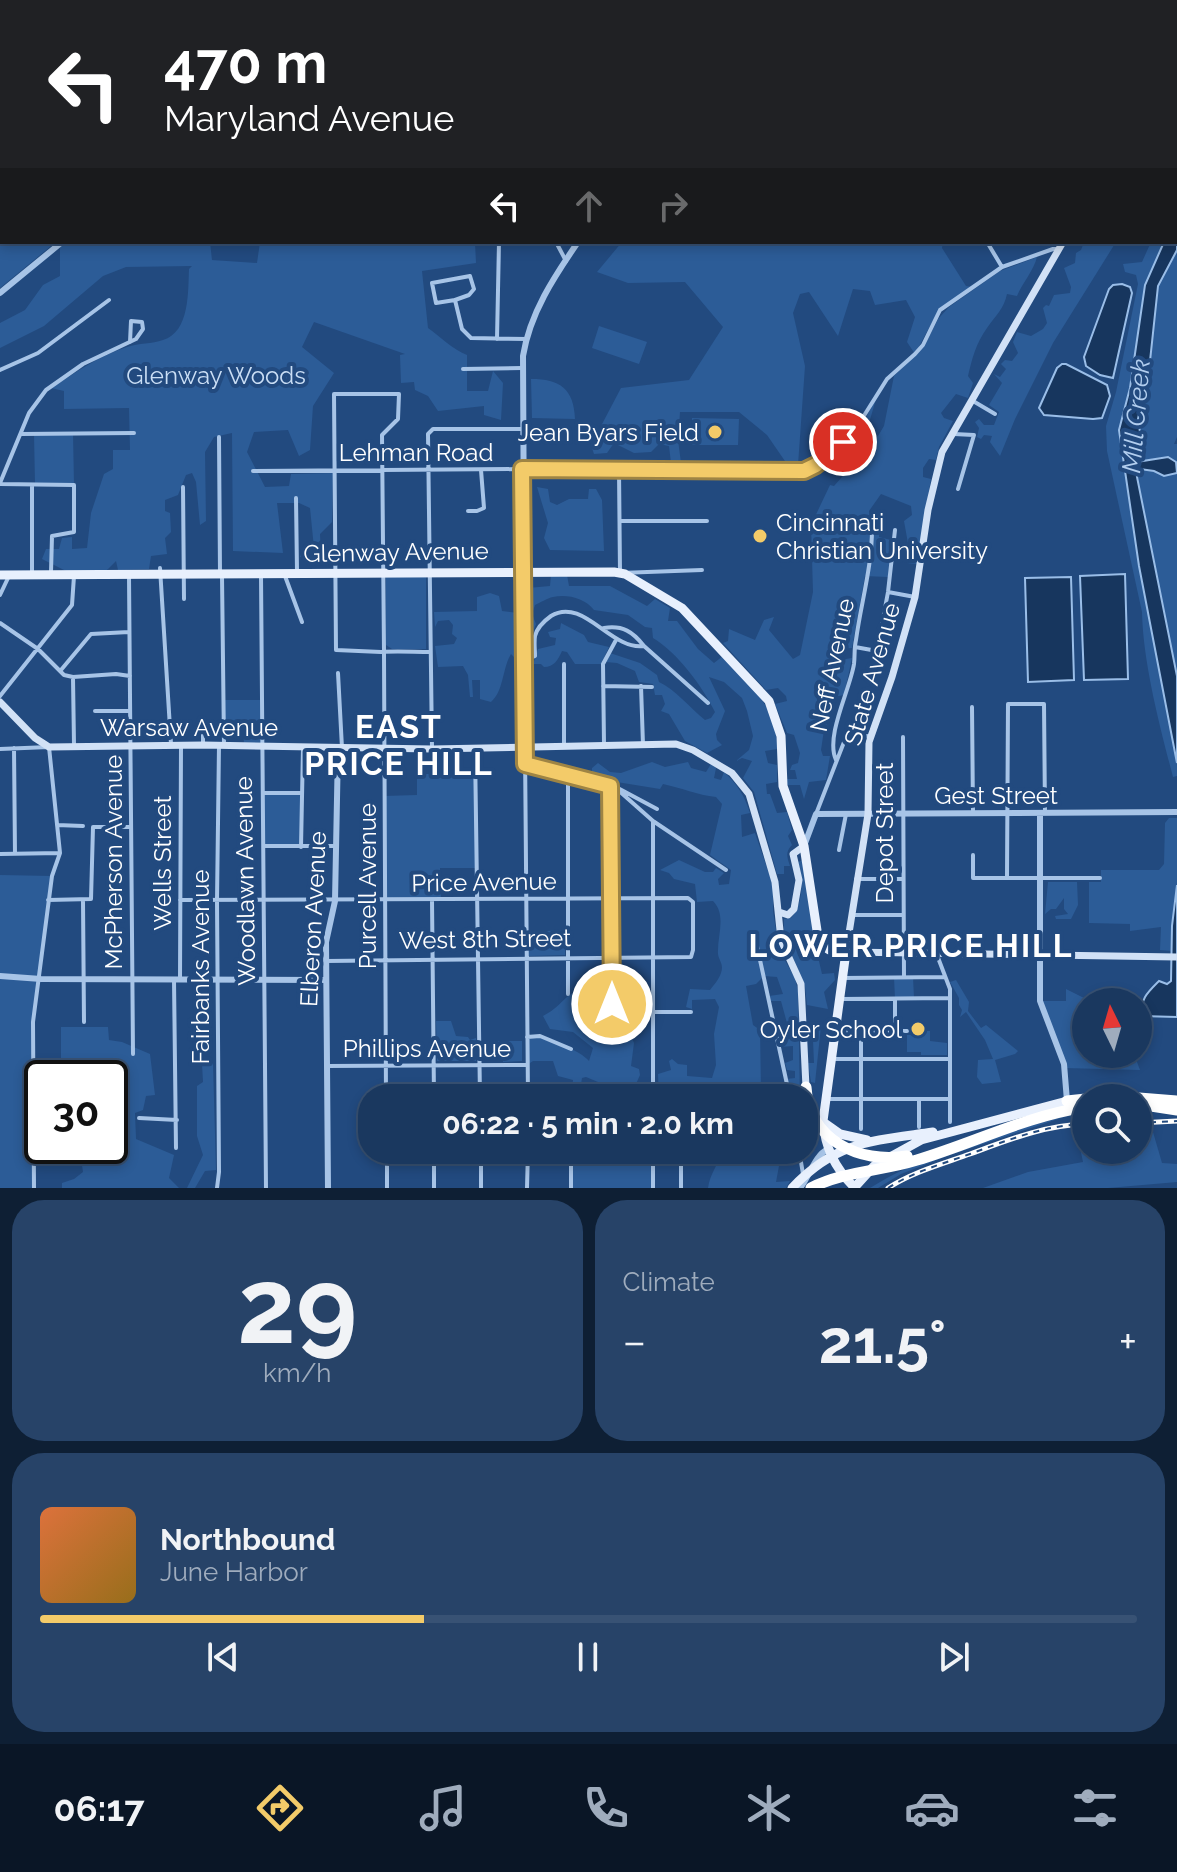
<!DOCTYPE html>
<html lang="en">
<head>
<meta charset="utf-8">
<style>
	:root { --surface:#1a385f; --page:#274368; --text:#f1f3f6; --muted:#9facbd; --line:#385274; --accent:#f3cb69 }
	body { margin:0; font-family:Raleway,sans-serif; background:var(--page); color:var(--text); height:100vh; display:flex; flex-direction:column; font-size:30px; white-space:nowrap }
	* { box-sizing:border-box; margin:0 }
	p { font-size:26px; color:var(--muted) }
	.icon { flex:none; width:44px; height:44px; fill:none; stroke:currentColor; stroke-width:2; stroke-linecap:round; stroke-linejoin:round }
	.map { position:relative; height:1188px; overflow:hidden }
	.details { display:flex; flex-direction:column; gap:12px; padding:12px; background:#0e1f34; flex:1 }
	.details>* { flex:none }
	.hud { position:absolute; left:0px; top:0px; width:1178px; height:244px; box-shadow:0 4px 12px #0003,0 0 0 2px var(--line); background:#202124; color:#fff; overflow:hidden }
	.needle { width:52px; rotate:355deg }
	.controls { position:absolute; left:1072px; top:988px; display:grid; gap:16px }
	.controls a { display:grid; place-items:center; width:80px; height:80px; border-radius:50%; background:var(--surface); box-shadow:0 4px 12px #0003,0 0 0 2px var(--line); font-size:40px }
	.speed { position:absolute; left:24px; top:1060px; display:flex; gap:16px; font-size:40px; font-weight:700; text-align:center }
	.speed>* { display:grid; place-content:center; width:104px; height:104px; border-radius:50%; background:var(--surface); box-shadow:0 4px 12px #0003,0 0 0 2px var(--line); line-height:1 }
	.speed .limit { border:4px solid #111; border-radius:12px; background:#fff; color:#111 }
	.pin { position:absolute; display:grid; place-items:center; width:68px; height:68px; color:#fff; margin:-34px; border:4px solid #fff; border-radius:50%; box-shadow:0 2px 8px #0007 }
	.me { position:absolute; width:88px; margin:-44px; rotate:0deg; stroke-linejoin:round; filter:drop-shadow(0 0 6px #0008) }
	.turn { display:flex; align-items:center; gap:28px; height:168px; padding:0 32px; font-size:36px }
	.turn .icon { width:104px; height:104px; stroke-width:2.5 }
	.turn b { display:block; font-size:56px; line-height:68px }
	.lanes { display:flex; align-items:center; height:76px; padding:0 32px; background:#0003; justify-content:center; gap:40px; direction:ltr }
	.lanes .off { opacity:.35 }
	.big { font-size:60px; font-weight:700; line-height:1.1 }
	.details .card { flex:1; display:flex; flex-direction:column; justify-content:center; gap:12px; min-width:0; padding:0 28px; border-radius:32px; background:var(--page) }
	.details .dial { align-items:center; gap:0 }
	.dial b { font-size:104px; line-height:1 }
	.song { display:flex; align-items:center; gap:24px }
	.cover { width:96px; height:96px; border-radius:12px; background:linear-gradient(135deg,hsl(20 70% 55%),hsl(40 70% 35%)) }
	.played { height:8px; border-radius:4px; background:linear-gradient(90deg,var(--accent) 35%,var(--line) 35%) }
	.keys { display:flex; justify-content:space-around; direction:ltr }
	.heat { display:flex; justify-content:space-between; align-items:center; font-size:44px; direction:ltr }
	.details .tiles { flex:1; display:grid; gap:12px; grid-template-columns:1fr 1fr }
	.card:last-child { grid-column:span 2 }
	.trip { position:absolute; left:358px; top:1084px; width:460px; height:80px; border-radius:32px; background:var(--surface); box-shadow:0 4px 12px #0003,0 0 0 2px var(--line); font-weight:700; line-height:80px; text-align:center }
	.menu { display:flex; height:128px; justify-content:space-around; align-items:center; background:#0a1626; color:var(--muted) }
	.menu .icon { width:56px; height:56px }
	.menu .current { color:var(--accent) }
	.menu b { font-size:36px; color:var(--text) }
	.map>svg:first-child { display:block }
	.green { fill:#2c5c97 }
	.water { fill:#17365e; stroke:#9abee8; stroke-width:2 }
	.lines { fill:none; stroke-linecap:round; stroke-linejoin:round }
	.minor { stroke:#a7c4e7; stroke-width:4 }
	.tertiary { stroke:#a7c4e7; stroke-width:6 }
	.secondary { stroke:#d1e1f6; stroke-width:7 }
	.primary { stroke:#e8f0fd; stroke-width:9 }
	.motorway { stroke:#fff; stroke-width:11 }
	.rail-casing { stroke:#fff; stroke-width:5 }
	.rail { stroke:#224a7f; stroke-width:2; stroke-dasharray:6; stroke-linecap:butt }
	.route-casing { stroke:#9e8444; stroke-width:20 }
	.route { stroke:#f3cb69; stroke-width:14 }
	.poi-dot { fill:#f3cb69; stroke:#224a7f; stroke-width:3 }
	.labels { text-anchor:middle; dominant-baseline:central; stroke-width:8; stroke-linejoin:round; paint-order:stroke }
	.park-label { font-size:24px; fill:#cadef5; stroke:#224a7f }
	.poi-label { font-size:24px; fill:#fff; stroke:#224a7f; text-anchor:end }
	.street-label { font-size:24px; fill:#fff; stroke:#224a7f }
	.water-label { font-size:26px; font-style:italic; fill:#b2ceef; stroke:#224a7f }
	.district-label { font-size:32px; font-weight:bold; letter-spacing:2px; fill:#fff; stroke:#224a7f }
</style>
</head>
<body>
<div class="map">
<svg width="1177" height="1188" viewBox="0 0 1177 1188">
	<rect width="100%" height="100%" fill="#224a7f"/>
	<path class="green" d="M118 0H281V2Z
		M410 0H625L628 2H409Z
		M927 0H1059L1062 2H922Z
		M0 183 2 242H56L0 288Z
		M60 242H210L212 260 257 263 260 242H475L476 263 422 271 428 328C441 337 452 349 467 355V391H488L493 371 503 383 501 420 484 415V406L438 411 428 396 415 390 414 382 401 383 400 355 405 354 314 322 302 347 334 373 313 406 310 450 299 456 288 430 254 432 247 452 265 487 289 486 291 474 333 473 332 522 320 534 321 556 300 557 301 554 314 548 310 508 299 503H277L283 553 233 551 232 433 214 437 205 452 206 521 200 525 196 482 192 473 186 475 178 495 165 500V511L170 513 171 532 165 538 167 554 151 556 149 569 118 570 116 561 103 574 74 575 42 559 46 549H59L62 538 72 537V549L87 548 91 513 104 474 113 469V450H130L129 408 64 409V391L51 388C75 373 100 355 127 347 139 343 152 344 163 340 190 332 188 291 189 269L192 266 126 267 103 276 44 326 0 348V323L25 310 43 285 60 276Z
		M622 242H943L942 248 966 286 973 287 937 313 915 354 907 342 915 317 906 300 875 305 870 291 853 289 838 336 809 292 800 294 793 313 805 366 798 465 787 464 767 435 739 412H680L678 440 681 463H671L669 446 659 444 651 452 634 453 614 443 607 453 594 454 591 445 621 388 689 380 723 327 685 282 628 283 597 272Z
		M1084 242H1116L1053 343 1015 419 1000 456 990 442 992 436 984 435 981 439 977 437 979 428 975 422 979 419 984 425H994L999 412 989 405 1002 383 994 374 1000 377 1006 369 1001 364 1005 360 1012 361 1018 353 1013 342 1017 332 1031 336 1043 329 1047 323 1043 308 1046 305 1049 306 1054 295 1070 293 1071 287 1064 268 1075 263 1076 253 1081 250Z
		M1151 242H1164L1145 285 1130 388 1119 430 1139 566 1177 763V776L1173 777C1160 727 1143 663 1142 612L1107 451 1106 426 1116 392 1138 284 1136 275 1125 272 1123 264 1142 262Z
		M1177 250V437L1174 444H1177V471L1176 462 1160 460 1136 462 1134 454 1140 432 1138 419 1150 361 1158 286Z
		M1037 257C1034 270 1023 282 1017 296L1007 294C1004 309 995 316 987 328 976 343 972 359 968 376L973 383 968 398 956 394 941 413 944 418 953 421 939 447 936 460 929 459 923 468V477L931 479 917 564 907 563 909 549 904 521 912 515 911 506 881 494 869 511 870 517 880 520 879 537 891 540 888 577 865 576 852 648 840 649V660L852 658 844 695 834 697 829 709 824 707 815 716 830 727 824 730 821 750 823 756H830L826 780 809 782 804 799 800 785H787L786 779H797L795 770H790L792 765 798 763 800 753 794 735 787 733 775 704 787 701 786 696 778 688 766 690 723 643 728 641 729 629 755 640 764 620 774 617 769 630 793 659 800 655 813 592 811 525 830 485 834 486 849 469 852 460 851 445 876 399 861 451 864 450 868 441 878 436 884 426 894 376 925 345 938 319 949 307 1000 271Z
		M599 326 647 342 639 364 592 348Z
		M531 379C560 379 574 389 575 419L532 418Z
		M692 418 739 419 738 445H692Z
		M73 433 74 485 35 484 34 434Z
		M1140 469 1154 470 1164 476 1177 473V676L1140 493 1136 472Z
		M537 487 548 489 550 502 557 505 569 499H588L589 489H596L602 500 604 551 550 550 544 538 548 523Z
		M551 575H567L569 586H610L647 606 655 599 670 608 668 621H677L698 649 714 663 723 656C750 684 778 708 777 749L765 751 768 763 777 765V782L766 784 767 794H770L777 813 787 812 792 830 788 836 792 845C785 852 787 857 790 866H784V874H777L754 792 743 778 752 761 742 758 736 761 749 750 753 736 747 711 742 698 724 682 709 677 725 711 716 734 717 740 722 745 707 753 685 741 669 714 661 711 665 704 662 695H655L653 684 639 682 635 671 617 663 606 662 610 653 640 663 657 675 659 682C675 689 690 708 705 720L711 718 715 712C702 686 678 653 653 638L652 628 645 627 628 615 594 610C585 598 567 594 553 597 547 598 540 603 535 605L532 614 536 624 532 635 531 656 516 659 511 654C502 669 504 691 491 702L480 699V680H472L473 697H470L468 675 463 666 438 667 435 646 454 644 457 638 452 634 453 625 449 620 438 621 435 627 434 612 477 611V597L490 593 499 596 502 611 518 613 528 611V588L550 586Z
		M386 576 426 577V649H392L386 645Z
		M561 623 584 635 588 642 609 647 601 664H575L567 652 562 651C558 660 554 667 544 667L541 664H527L534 661 538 649 555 645 556 638 550 637 548 632 560 629Z
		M224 700H263V746H244L243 721 224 722Z
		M429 752H439L440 769H475L476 868H440L441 900H385L384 796 417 795V774H429Z
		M652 762 665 767 688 762 691 768 706 772 711 764 716 768 714 778 721 780 724 772C738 785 744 795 750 813L741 815 742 837 755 833 773 885V911L779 950 795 978 798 991 800 1098H792L786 1079 795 1078V1071L787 1070 785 1063 793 1060V1046L779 1047 776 1035 790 1034 781 1001H770L769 996 783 994 777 977 764 976 756 984 746 986 753 1025 760 1030 761 1091 774 1090 776 1097 659 1098 658 1074 671 1070 669 1061 672 1059 678 1064 687 1065V1076L712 1078 716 1065 714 1034 719 1007 715 999 692 1000V1009L686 1007 690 989 710 990C714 985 719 979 721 973 724 964 719 961 718 954 717 936 727 915 713 901L697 902 695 884 674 879 669 873 660 870 679 860 705 872H713L716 868 724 873 718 879 719 885 729 884 731 870 710 855 722 804 716 797C697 795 682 788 663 784L660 789 592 778V768L598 763 610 772 621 773Z
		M263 793H302L301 847 264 846Z
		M1169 818H1177V885L1172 926 1173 951 1160 950 1161 927 1130 931V924L1089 923V882H1101V870H1159L1164 864 1165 823Z
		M803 860 814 934 784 933V919L791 918C803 905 804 878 798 862Z
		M0 875 52 876 33 1022 34 1188H0Z
		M1048 882H1077L1078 905 1071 919H1056L1055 916 1068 914 1064 909V898L1056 909H1051L1045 914Z
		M565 930V955L528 956 527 938 547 937V931Z
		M785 938 815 939 816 947H797L798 956 818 957 822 974 834 973 835 980 824 992 828 1009 807 1005 805 987Z
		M894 977H913L914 998 895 999Z
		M956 980 969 1002 968 1011 981 1028 986 1025 1018 1051 1015 1054 995 1060 1001 1082 982 1084 977 1077 978 1060 993 1059 985 1040 966 1012 960 1017 962 1010 959 1005V998L950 982Z
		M594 989 592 1000H610L614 1022H634L628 1028 634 1043 631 1066 639 1069 640 1075 636 1084 639 1088 649 1087 650 1098 636 1097 619 1088 613 1096 605 1098 598 1082 586 1077 582 1078 579 1098H571L573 1080 558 1076 553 1061H533L527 1065V1037C542 1035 580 1050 589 1061L593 1048 573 1032 550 1029 543 1016C568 1003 562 990 594 989Z
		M1066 989 1092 1002H1086V1054H1134L1140 1070 1065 1068 1040 1001H1066Z
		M436 1021H451L456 1036 468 1037 470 1040 476 1038V1061H437Z
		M807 1026H821L815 1083 811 1082 808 1063H814L813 1040 808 1036Z
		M61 1027H108L109 1040 122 1042 150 1054 155 1095 146 1096 143 1110 135 1113 136 1139 174 1155 169 1178 179 1188H62V1183L74 1179 83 1172 79 1146H110V1078H42V1089H37V1076L81 1074 80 1068 61 1061Z
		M916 1031H930V1041L947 1043V1055H921V1052H907V1035H915Z
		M496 1041H522V1061L503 1062V1058L497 1057Z
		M213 1063 216 1170 205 1171 195 1188H187L203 1155 197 1136V1086L203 1082 202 1064Z
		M1067 1116 947 1156 901 1174 878 1188H870C929 1151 1000 1134 1067 1116Z
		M1138 1130 1153 1132 1162 1163 1177 1164V1182L1108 1188H983L1028 1172 1083 1162 1079 1143 1086 1141V1150H1138Z
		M571 1150H653V1188H571Z
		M721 1150H782L776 1182 790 1181 786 1188H708C710 1173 719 1165 721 1150Z"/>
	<path class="water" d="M1177 207V250L1158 286 1150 361 1138 419 1140 432 1134 454 1136 462 1168 457 1176 462 1177 473 1164 476 1154 471 1140 469 1136 472 1177 676V763L1139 566 1119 430 1130 388 1145 285 1164 242H1176Z
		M1122 284 1130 287 1132 293 1113 378 1100 375 1086 366 1084 357 1109 289 1113 285Z
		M1062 364H1066L1107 385 1110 396 1102 418 1093 419 1044 415 1039 408 1057 368Z
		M1125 574 1128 679 1084 680 1080 576Z
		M1071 577 1074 680 1028 682 1025 578Z
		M1177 885V1017L1141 1016C1141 998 1147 993 1159 981L1167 984 1171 981 1172 926Z"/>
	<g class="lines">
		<path class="minor" d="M393 0V2
			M831 0V2
			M856 0V2
			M1075 0 1076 2
			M1098 0 1099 2
			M0 148 2 147
			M556 242 566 261
			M987 242 1002 267
			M455 300 436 303 432 283 470 276 474 289 469 295 455 300 462 329 471 338 527 339
			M497 339 499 242
			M463 369 522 368
			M0 370 38 353 109 300
			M973 401 995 414
			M21 434 134 433
			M954 434 974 435 958 489
			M219 437 220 573
			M619 470 620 573 702 570
			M253 471 527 469 804 471 816 465 855 430 887 379 915 354 923 345 940 310 1002 267 1053 249H1059
			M0 483 29 413 46 390 83 364 136 339 143 329 142 322 131 321 130 342
			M0 484 74 485V532L52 536 51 572
			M32 485V573
			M183 487 184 599
			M296 498 297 571
			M468 511H477L484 508 481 470
			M620 521H707
			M160 568 171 744
			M261 575 266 1188
			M129 576 133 1054
			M222 576 224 745
			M285 576 302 622
			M888 592 915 597
			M0 595 9 576
			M0 623 38 649 64 675 73 677 116 674 130 676
			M604 628C623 625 633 632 644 646
			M855 647 877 651 888 592 895 530
			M524 661 535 656C535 649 534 643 535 636 537 628 544 621 551 616 583 596 611 651 644 646L708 703
			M564 664V745
			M61 670 91 634 129 632
			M338 673 342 748
			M73 678 74 745
			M603 686 652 687
			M641 686 643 745
			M0 696 72 605 74 576
			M972 707 973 813
			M95 711H130
			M203 725V745
			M903 737 904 977
			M604 744 603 664 616 640
			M14 748 15 854
			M432 748 428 434 433 429H522
			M525 748 528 1098
			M0 749 49 747 60 853 52 876 33 1022 34 1188
			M475 749 480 1098
			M836 760C825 736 850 690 854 664 855 656 854 648 856 640 861 603 872 567 872 529
			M525 764 618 790 653 821 726 870
			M568 775V994
			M610 786 612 1007
			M614 786 657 809
			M264 793H302
			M816 814 846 737 871 736
			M57 825 83 826
			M264 846H336
			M301 847 303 747
			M839 850 846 814
			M0 854 60 853
			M973 855V878H1100
			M1007 877 1008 704H1044L1045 813
			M856 879H902
			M48 900 91 899 93 827H131
			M180 900 688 898 693 902V950L691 957 326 961
			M432 900 434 1098
			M83 901 84 1022
			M853 915H902
			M755 937 790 1098
			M937 955 950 989V1122
			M843 978 945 977
			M174 980 176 1148
			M180 980 181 746
			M841 999 950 998
			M895 999V1031
			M654 1012H691
			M838 1031H907
			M527 1037 540 1036 571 1049
			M832 1059H950
			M327 1066 527 1065
			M386 1098 384 655V652C383 580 382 508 382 435L398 419 399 394H334L336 650 381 652C397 651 414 652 430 652
			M653 1098V821
			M828 1099H950
			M919 1099V1127
			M139 1118 177 1120
			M861 1129V1031
			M387 1150V1188
			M434 1150V1188
			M481 1150V1188
			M571 1150V1188
			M799 1150 803 1174
			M217 1188 219 1172 217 901 219 745
			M527 1188 528 1150
			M653 1188V1150
			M681 1188V1150"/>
		<path class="tertiary" d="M754 0V2
			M360 2 362 0
			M0 293 62 242
			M525 746 523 356C530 313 554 277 578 242
			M1040 813V1001L1064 1064 1067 1101
			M804 846 816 814 1177 812
			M0 976 41 979 326 980
			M328 1188 326 942 335 901 338 748
			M800 1188C810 1176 814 1156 828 1149"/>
		<path class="secondary" d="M1132 0H1149
			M1063 242 942 452 928 510 915 597 892 677 869 742 868 814 846 952 1177 957
			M0 702 35 738 49 747 203 745 432 749 676 744 693 750 732 773 749 794 775 882 781 940 801 984 806 1087
			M779 912 788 915 794 909 799 880 793 854 804 846"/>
		<path class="primary" d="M0 575 614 572 625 574 682 608 769 701 781 736 783 786 804 846 818 937C823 951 833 952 846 952L823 1121C825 1148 835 1168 854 1187
			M823 1122 840 1134 867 1140
			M792 1188C836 1141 872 1141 933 1132
			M854 1188 874 1166 921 1140 1067 1101"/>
		<path class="motorway" d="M806 1087C809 1140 859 1164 907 1156
			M1067 1101 1114 1096 1177 1101
			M1138 1104 1177 1110
			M811 1188C844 1171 882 1171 917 1160 974 1143 1026 1116 1086 1107"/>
		<defs>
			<path id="rail" d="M1138 1123 1177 1121
				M888 1188C913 1172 942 1164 970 1154 1008 1140 1045 1125 1086 1124"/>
		</defs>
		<use href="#rail" class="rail-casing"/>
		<use href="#rail" class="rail"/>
	</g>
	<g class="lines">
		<defs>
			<path id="route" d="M612 1004 610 786 525 764 522 469 804 471 816 465 843 442"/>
		</defs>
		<use href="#route" class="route-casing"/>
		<use href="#route" class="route"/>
	</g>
	<g class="poi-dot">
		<circle cx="715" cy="432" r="8"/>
		<circle cx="760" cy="536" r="8"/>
		<circle cx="918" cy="1029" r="8"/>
	</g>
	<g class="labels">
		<g class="park-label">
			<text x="216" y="375">Glenway Woods</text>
		</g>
		<g class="poi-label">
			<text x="699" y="432">Jean Byars Field</text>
			<text x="776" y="522" text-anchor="start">Cincinnati<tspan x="776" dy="28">Christian University</tspan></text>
			<text x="902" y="1029">Oyler School</text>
		</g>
		<g class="street-label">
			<text x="416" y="452">Lehman Road</text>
			<text transform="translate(396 552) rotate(-1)">Glenway Avenue</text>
			<text transform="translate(832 665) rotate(-78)">Neff Avenue</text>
			<text transform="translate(872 674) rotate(-74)">State Avenue</text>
			<text x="189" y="727">Warsaw Avenue</text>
			<text x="996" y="795">Gest Street</text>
			<text transform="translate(884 833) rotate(-90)">Depot Street</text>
			<text transform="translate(113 862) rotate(-90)">McPherson Avenue</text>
			<text transform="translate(162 863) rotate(-90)">Wells Street</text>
			<text transform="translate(245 881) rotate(-91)">Woodlawn Avenue</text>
			<text transform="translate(484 882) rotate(-1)">Price Avenue</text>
			<text transform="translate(367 886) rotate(-90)">Purcell Avenue</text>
			<text transform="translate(313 919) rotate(-87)">Elberon Avenue</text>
			<text transform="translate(485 939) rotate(-1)">West 8th Street</text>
			<text transform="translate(200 967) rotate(-90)">Fairbanks Avenue</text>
			<text x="427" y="1048">Phillips Avenue</text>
		</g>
		<g class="water-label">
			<text transform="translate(1136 416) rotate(-85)">Mill Creek</text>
		</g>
		<g class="district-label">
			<text x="399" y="726">EAST<tspan x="399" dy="37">PRICE HILL</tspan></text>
			<text x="911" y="945">LOWER PRICE HILL</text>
		</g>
	</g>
</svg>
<div class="controls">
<a><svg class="needle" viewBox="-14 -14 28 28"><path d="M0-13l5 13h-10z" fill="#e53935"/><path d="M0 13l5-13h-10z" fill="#9facbd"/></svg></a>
<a><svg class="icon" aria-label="search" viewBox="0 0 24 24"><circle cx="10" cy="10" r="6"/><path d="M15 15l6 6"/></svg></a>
</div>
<div class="speed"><div class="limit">30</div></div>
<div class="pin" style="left:843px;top:442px;background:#d93025"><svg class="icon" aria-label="arrive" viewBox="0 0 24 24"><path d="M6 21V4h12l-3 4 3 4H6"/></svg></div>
<svg class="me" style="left:612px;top:1004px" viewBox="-20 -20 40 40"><circle r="17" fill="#f3cb69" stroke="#fff" stroke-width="3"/><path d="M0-11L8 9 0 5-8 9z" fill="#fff"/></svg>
<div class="trip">06:22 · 5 min · 2.0 km</div>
<div class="hud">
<div class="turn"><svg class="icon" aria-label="left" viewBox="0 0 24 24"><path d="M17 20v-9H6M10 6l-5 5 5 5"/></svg><div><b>470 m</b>Maryland Avenue</div></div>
<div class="lanes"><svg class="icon" aria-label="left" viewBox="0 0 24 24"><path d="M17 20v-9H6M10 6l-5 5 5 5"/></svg><svg class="icon off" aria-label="ahead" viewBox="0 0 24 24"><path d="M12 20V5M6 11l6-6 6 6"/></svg><svg class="icon off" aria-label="right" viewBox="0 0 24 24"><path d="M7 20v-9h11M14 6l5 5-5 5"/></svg></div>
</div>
</div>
<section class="details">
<div class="tiles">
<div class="card dial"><b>29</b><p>km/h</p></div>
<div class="card"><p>Climate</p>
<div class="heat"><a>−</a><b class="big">21.5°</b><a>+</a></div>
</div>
<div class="card">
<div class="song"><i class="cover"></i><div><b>Northbound</b><p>June Harbor</p></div></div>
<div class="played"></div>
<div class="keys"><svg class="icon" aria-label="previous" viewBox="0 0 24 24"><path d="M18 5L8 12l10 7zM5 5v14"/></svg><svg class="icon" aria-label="pause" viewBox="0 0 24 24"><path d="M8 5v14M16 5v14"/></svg><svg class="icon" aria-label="next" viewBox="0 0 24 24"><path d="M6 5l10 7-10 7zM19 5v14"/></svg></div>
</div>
</div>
</section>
<nav class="menu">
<b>06:17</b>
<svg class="icon current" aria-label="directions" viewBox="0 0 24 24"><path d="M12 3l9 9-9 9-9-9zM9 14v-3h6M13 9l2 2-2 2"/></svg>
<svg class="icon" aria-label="music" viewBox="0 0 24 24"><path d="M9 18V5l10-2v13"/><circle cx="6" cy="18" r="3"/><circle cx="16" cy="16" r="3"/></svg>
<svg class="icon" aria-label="phone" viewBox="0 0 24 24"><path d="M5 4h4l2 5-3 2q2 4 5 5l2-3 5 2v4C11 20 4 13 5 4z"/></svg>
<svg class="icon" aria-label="climate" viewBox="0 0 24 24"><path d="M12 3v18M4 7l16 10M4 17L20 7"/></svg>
<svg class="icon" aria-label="car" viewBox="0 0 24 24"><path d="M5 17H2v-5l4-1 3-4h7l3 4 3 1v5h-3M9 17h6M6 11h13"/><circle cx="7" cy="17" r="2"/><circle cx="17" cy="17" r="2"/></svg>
<svg class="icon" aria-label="filters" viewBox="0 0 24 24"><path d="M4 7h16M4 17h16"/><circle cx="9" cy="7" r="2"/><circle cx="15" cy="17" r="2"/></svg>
</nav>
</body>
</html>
